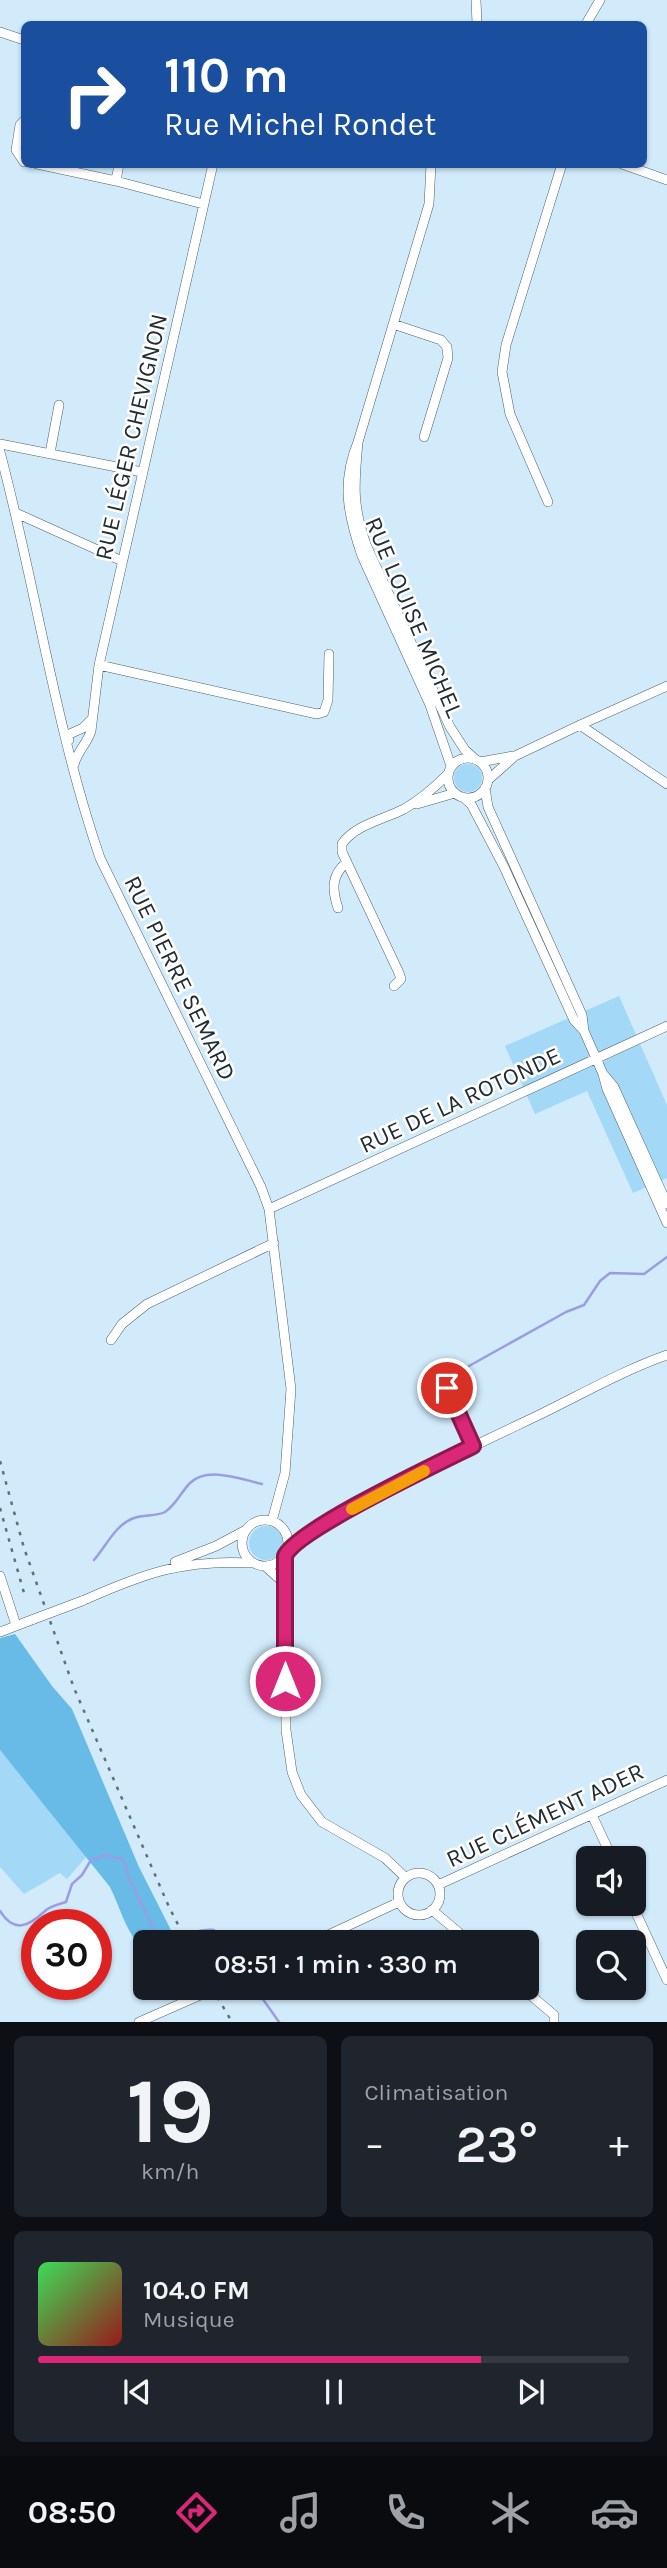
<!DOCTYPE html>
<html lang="fr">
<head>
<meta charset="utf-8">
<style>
	:root { --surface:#171b24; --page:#20242c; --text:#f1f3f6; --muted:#9ea1a6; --line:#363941; --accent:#db2777 }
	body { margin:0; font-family:Karla,sans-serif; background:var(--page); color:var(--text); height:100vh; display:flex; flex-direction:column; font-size:26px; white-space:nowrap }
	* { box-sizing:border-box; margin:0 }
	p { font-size:23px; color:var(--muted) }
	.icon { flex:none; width:38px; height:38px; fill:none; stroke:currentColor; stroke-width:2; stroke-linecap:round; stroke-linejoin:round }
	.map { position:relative; height:2022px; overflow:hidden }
	.sheet { display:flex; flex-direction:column; gap:14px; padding:14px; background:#0d0f14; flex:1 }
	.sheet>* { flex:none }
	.top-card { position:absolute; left:21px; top:21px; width:626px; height:147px; border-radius:10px; box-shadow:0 2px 5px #0004; background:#1a4fa0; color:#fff; overflow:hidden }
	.buttons { position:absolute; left:576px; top:1846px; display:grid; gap:14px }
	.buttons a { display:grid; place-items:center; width:70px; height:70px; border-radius:10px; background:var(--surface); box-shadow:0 2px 5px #0004; font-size:35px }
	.speed { position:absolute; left:21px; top:1909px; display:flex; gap:14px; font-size:35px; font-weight:700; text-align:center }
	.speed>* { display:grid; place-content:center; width:91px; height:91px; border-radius:50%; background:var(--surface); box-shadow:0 2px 5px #0004; line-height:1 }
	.speed .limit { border:10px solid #d22; background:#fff; color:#111 }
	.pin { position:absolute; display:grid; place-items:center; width:60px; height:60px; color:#fff; margin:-30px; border:4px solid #fff; border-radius:50%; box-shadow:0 2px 7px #0007 }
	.me { position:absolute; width:77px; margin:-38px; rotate:0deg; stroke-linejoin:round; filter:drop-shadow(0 0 5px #0008) }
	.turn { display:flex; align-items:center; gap:24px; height:147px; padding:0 28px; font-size:32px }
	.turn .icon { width:91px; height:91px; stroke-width:2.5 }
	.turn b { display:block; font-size:49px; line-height:60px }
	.big { font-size:52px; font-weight:600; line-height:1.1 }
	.sheet .tile { flex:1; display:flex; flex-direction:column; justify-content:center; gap:10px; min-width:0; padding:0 24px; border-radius:10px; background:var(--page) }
	.sheet .dial { align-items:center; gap:0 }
	.dial b { font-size:91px; line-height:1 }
	.song { display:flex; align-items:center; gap:21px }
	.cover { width:84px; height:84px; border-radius:10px; background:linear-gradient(135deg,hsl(130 70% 55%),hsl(0 70% 35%)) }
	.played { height:7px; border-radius:4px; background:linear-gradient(90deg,var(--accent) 75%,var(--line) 75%) }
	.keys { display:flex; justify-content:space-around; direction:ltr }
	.heat { display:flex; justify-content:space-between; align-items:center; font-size:38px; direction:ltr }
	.sheet .tiles { flex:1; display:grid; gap:14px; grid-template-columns:1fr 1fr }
	.tile:last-child { grid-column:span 2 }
	.trip { position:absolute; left:133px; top:1930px; width:406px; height:70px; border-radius:10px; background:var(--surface); box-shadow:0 2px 5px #0004; font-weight:600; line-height:70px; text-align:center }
	.tab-bar { display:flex; height:112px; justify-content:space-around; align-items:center; background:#090b0e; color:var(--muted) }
	.tab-bar .icon { width:49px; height:49px }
	.tab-bar .current { color:var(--accent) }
	.tab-bar b { font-size:32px; color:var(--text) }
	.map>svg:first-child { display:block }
	.green { fill:#a4d8f7 }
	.forest { fill:#68bae7 }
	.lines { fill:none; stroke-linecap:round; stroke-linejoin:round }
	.stream { stroke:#9a9de4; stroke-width:2.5 }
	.minor-casing { stroke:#4b616f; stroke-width:10 }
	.minor { stroke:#fff; stroke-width:9 }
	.rail { stroke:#607079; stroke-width:2.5; stroke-dasharray:3.5 7; stroke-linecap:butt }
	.minor-bridge-casing { stroke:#4b616f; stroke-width:10; stroke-linecap:butt }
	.minor-bridge { stroke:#fff; stroke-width:9 }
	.route-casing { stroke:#8e194d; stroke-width:18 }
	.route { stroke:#db2777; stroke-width:12 }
	.slow { stroke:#f59e0b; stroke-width:12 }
	.labels { text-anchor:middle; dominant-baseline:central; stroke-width:5; stroke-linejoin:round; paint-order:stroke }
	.street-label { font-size:24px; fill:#222c31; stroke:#fff }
</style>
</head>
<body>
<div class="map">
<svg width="667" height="2022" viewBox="0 0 667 2022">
	<rect width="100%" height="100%" fill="#d1ebfb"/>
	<path class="green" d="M454 778a14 14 0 1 1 28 0a14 14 0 1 1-28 0Z
		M619 996 667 1105V1178L633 1193 587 1091 535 1114 505 1046Z
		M249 1543a17 17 0 1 1 34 0a17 17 0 1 1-34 0Z
		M0 1750 87 1856 67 1879 60 1873 24 1894 0 1867Z"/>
	<path class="forest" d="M15 1634 52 1686 72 1709 139 1867 177 1942H137C125 1928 119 1905 110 1887L0 1750V1638Z"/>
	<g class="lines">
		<path class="stream" d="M460 1371 566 1312 584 1305 600 1281 610 1273 644 1274 667 1257
			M94 1560C106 1546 116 1524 134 1518 144 1514 155 1517 165 1512 176 1505 181 1492 190 1483 207 1466 241 1479 262 1484
			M0 1911C14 1934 29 1926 45 1911 50 1906 60 1904 66 1902L72 1884 82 1875 91 1860 106 1855 123 1860C128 1869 126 1877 133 1886L156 1934C175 1942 194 1928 214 1930L224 1942
			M255 1988 279 2022"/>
		<defs>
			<path id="minor" d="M476 0 477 24
				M586 24 600 0
				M0 32 24 40
				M24 121 20 125 16 150 24 162
				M37 164 116 181 203 204
				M622 164 667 180
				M116 181 119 164
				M393 324 441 340 447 347 448 358 424 437
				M358 442 429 204 431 164
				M0 444 142 472
				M0 452C36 587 55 727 100 858L261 1187 269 1209 291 1389 285 1473 272 1521
				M50 453 59 405
				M548 502 510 414 502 372 506 345 562 164
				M16 513 122 561
				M99 665 317 714 324 712 328 700 329 654
				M580 725 667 686
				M69 740 65 736 83 728 91 720
				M448 778a20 20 0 1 1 40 0a20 20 0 1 1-40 0Z
				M480 762 513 756
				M74 765C77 751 87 744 91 731L99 665 213 164
				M451 766 430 705 362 556C348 515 341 483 358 442 354 484 352 507 367 547L450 727 465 750 475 759
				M488 780 515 756 580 725 667 784
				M463 797 471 804 504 867 574 1020 584 1031 582 1015 488 807 485 788
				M417 804 455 793
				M338 908C332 890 331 875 347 862
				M394 986 401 979 399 973 342 852V844C354 825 385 819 404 809 420 800 435 787 448 774
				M584 1031 603 1074
				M667 1204 614 1087 603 1074 607 1089 667 1223
				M269 1209 667 1026
				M111 1340 122 1324 147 1304 274 1243
				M443 1381 473 1446
				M242 1543a23 23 0 1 1 46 0a23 23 0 1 1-46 0Z
				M288 1549C367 1495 455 1455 541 1414 582 1394 624 1370 667 1355
				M285 1556 286 1730 292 1772 301 1795 322 1822 385 1858 405 1877
				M175 1562 216 1546 246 1530
				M265 1566 285 1584
				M0 1576 16 1625
				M82 1601C145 1573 183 1559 253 1563
				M0 1632 34 1619
				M592 1815 612 1858
				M398 1894a21 21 0 1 1 42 0a21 21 0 1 1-42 0Z
				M438 1885 667 1780
				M632 1904 667 1980
				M432 1910 470 1942
				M313 1942 399 1902
				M522 1988 554 2015V2022
				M139 2022 196 1997"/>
		</defs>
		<use href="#minor" class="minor-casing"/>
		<use href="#minor" class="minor"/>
		<path class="rail" d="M0 1461 24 1548 74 1688 169 1907 187 1942
			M0 1508 24 1593
			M212 1988 232 2022"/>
		<defs>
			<path id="minor-bridge" d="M34 1619 82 1601
				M196 1997 216 1988"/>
		</defs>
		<use href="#minor-bridge" class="minor-bridge-casing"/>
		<use href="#minor-bridge" class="minor-bridge"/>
	</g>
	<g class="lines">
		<defs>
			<path id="route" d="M285 1681V1556C296 1530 441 1462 473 1446L447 1388"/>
		</defs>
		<use href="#route" class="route-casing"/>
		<use href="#route" class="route"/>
		<path class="slow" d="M352 1509 424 1471"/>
	</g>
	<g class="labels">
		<g class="street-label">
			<text transform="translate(131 437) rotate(-77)">RUE LÉGER CHEVIGNON</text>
			<text transform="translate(414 617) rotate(67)">RUE LOUISE MICHEL</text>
			<text transform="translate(180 978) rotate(64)">RUE PIERRE SEMARD</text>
			<text transform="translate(460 1100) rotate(-25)">RUE DE LA ROTONDE</text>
			<text transform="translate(545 1815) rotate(-25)">RUE CLÉMENT ADER</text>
		</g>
	</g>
</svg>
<div class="buttons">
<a><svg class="icon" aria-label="sound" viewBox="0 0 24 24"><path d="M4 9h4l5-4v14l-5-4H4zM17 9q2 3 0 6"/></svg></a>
<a><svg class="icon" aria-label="search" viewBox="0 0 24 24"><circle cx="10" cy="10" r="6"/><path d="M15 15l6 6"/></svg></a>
</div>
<div class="speed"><div class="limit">30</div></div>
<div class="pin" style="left:447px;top:1388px;background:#d93025"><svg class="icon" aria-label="arrive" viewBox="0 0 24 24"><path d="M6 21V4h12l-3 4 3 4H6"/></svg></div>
<svg class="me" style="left:285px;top:1681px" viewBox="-20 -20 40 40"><circle r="17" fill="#db2777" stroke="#fff" stroke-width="3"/><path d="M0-11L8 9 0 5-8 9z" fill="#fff"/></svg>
<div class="trip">08:51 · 1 min · 330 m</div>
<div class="top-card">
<div class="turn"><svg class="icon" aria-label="right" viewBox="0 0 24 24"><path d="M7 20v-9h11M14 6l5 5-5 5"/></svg><div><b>110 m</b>Rue Michel Rondet</div></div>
</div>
</div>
<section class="sheet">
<div class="tiles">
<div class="tile dial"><b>19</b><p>km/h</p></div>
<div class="tile"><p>Climatisation</p>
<div class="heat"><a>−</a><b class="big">23°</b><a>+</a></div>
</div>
<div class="tile">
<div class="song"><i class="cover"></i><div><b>104.0 FM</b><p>Musique</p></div></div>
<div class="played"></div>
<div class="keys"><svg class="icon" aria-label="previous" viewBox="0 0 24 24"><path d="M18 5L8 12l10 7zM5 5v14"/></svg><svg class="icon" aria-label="pause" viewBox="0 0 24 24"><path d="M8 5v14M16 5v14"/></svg><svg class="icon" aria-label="next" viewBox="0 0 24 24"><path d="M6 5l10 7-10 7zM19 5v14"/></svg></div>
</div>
</div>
</section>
<nav class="tab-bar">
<b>08:50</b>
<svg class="icon current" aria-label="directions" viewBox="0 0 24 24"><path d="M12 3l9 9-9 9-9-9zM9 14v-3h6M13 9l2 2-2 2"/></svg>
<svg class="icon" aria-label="music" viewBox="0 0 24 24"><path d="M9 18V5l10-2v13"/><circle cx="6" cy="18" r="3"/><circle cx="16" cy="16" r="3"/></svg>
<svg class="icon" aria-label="phone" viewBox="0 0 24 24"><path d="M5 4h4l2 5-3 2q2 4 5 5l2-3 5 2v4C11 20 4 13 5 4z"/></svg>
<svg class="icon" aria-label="climate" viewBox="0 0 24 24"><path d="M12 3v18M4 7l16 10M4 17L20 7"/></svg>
<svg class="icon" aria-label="car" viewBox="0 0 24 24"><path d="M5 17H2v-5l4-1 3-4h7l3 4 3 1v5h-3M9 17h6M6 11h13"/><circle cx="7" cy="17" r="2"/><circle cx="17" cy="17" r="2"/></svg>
</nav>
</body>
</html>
